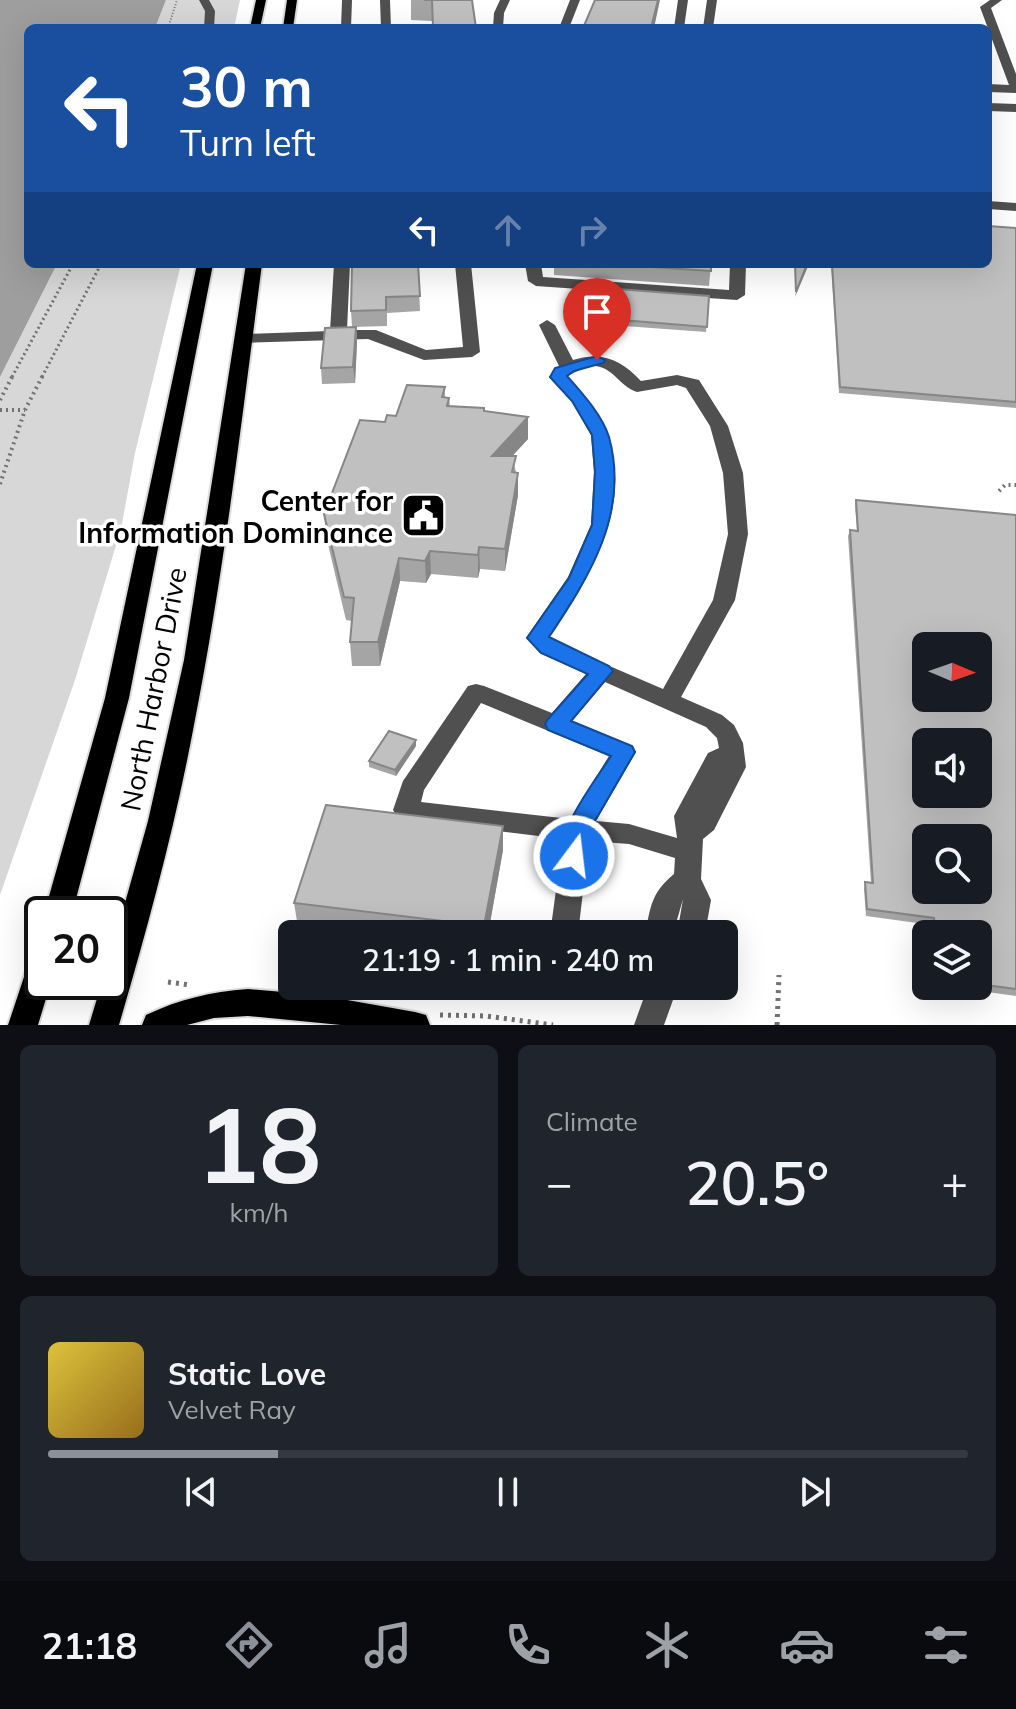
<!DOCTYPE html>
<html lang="en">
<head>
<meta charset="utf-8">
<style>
	:root { --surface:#171b24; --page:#20242c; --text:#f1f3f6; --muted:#9ea1a6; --line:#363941; --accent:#8c9099 }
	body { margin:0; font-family:Mulish,sans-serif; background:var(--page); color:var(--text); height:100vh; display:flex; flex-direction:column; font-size:30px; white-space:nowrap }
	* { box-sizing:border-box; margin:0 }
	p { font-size:26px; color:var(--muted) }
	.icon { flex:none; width:44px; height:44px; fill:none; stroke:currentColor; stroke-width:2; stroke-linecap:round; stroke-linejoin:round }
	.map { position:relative; height:1025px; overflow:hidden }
	.sheet { display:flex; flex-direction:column; gap:20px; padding:20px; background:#0d0f14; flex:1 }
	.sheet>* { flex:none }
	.hud { position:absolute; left:24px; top:24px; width:968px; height:244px; border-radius:12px; box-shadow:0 8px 32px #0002; background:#1a4fa0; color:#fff; overflow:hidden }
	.needle { width:52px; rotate:92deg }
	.controls { position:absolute; left:912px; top:632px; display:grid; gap:16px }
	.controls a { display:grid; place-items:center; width:80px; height:80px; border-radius:12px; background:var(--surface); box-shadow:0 8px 32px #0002; font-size:40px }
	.speed { position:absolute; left:24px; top:896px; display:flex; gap:16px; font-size:40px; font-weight:700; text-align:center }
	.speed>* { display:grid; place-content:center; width:104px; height:104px; border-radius:50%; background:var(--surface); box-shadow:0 8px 32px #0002; line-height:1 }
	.speed .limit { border:4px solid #111; border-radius:12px; background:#fff; color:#111 }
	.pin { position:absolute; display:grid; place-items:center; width:68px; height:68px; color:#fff; margin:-82px -34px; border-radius:50% 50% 50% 0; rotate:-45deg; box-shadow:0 0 8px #0007 }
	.pin .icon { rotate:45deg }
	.me { position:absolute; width:88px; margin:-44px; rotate:15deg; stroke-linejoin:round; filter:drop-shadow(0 0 6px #0008) }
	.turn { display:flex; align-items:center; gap:28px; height:168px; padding:0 24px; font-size:36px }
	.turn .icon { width:104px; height:104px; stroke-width:2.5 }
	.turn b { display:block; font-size:56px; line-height:68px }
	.lanes { display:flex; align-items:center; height:76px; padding:0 24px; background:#0003; justify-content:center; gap:40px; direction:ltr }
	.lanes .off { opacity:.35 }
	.big { font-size:60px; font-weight:600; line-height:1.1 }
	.sheet .tile { flex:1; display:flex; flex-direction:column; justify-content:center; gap:12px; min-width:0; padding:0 28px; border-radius:12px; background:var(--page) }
	.sheet .dial { align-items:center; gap:0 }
	.dial b { font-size:104px; line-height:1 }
	.song { display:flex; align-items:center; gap:24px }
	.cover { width:96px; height:96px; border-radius:12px; background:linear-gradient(135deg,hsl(50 70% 55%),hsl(40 70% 35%)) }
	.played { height:8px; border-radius:4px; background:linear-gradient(90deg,var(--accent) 25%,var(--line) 25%) }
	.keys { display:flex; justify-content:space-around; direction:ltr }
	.heat { display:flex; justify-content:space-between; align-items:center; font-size:44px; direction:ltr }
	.sheet .tiles { flex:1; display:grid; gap:20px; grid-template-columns:1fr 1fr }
	.tile:last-child { grid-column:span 2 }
	.trip { position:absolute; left:278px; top:920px; width:460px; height:80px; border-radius:12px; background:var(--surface); box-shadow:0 8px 32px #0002; font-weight:600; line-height:80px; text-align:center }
	.dock { display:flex; height:128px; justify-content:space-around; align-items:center; background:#090b0e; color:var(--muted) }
	.dock .icon { width:56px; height:56px }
	.dock .on { color:var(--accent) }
	.dock b { font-size:36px; color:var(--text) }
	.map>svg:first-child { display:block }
	.green { fill:#d7d7d7 }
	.water { fill:#9e9e9e }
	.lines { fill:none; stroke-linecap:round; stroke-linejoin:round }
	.major-casing { stroke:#dbdbdb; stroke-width:4 }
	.path-far3 { stroke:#727272; stroke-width:2; stroke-dasharray:1 2; stroke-linecap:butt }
	.path-far2 { stroke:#727272; stroke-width:3; stroke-dasharray:2 3; stroke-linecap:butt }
	.path-far1 { stroke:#727272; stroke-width:4; stroke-dasharray:2 4; stroke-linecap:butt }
	.path { stroke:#727272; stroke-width:5; stroke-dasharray:3 5; stroke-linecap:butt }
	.minor { fill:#505050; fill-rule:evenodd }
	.major { fill:#000; fill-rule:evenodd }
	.wall { fill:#a5a5a5 }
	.shaded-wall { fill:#868686 }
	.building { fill:#c0c0c0; stroke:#868686; stroke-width:2; fill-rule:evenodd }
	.route { fill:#1a73e8; stroke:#114b97; stroke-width:2 }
	.labels { text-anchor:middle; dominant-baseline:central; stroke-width:7; stroke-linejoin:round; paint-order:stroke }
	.poi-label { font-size:28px; font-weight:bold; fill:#000; stroke:#fff; text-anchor:end }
	.street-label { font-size:28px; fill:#000; stroke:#fff }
</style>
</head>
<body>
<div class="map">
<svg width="1016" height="1025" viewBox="0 0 1016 1025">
	<rect width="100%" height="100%" fill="#fff"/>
	<path class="green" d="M166 0H240L234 28H155Z
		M57 264H181L135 453 121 529 75 680 0 895V377Z"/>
	<path class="water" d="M0 0H166L155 28H28V264H57L0 377Z"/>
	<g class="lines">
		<defs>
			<path id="major" d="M256 0H266L260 28H250Z
				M287 0H297L293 28H283Z
				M197 264H213L129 698 72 914H44L105 698Z
				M246 264H262C242 418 224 573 194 725 175 827 148 926 119 1025H89L102 982H110V956L148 821 184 660Z
				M42 953V982H51L38 1025H8L28 965 32 956Z
				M248 989 319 995 415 1012 426 1015 430 1025H341L248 1016 214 1018 187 1025H142L146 1015C180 999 210 992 248 989Z"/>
		</defs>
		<use href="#major" class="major-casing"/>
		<path class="path-far3" d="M168 28 177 0"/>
		<path class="path-far2" d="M12 377 73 264
			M42 377 101 264"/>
		<path class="path-far1" d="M0 400 13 375
			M0 410H25
			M0 484 25 410 43 375
			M999 491 1005 485H1016"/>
		<path class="path" d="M168 982 190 985
			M440 1015 486 1016 553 1025
			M777 1025 779 975"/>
		<path class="minor" d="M199 0H209L215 11 214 28H204L205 11Z
			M342 0H352L351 28H341Z
			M380 0H390L391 28H381Z
			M500 0H510L504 13 503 28H493L494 13Z
			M570 0H580L569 28H559Z
			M678 0H688L684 28H674Z
			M707 0H717L713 28H703Z
			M990 0H1002L991 8 1016 74V93L988 92V84L1009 85 980 7Z
			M988 103 1016 104V112L988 111Z
			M988 201 1016 203V211L988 209Z
			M334 264H350L347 330H376L426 350 463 347 455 264H471L480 352 472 357 424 360 368 339 238 343 236 339 244 334 330 331Z
			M525 264H541L543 277 729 290 730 264H746L745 295 737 300 536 286 528 281Z
			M547 320 555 325 573 360C603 351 621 360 641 381L677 375 699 380 728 426 743 473 748 534 735 600 681 697 722 715 734 725 743 743 746 767 714 830 703 839 701 879 711 900 705 934H677L683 899 673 934H645C651 906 651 893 674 874L675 858 629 844 589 841 578 934H550L563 839 406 820 397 817 393 810 403 781 468 686 476 684 484 686 552 713 586 674 540 653 526 638 568 577 591 525 594 472 591 435 572 402 549 377 559 366 539 325ZM588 366C612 363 618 386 637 392L677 385 686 388 710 426 723 473 728 534 713 600 663 689 556 643 549 637C608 549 654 466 567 376ZM605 682 706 727 717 738 719 748 708 753 674 816 677 838 629 824 596 821 636 752 633 746 572 721ZM481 703 609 756 570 819 421 802 424 790Z
			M648 986H678L664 1025H634Z"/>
		<use href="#major" class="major"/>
	</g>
	<path class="wall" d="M411 0H472L476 28H433L432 21 411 20Z
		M1016 228V408L839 393 831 264H988Z
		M418 264 420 311 387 313V326L352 327 351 311Z
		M554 264H711L709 286 554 275Z
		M709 296 706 332 597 324V318Z
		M356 327 357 343 355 383 322 384 321 368Z
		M445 387V397L449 398 450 406 528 417V439L512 456 516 472 518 495 505 571 480 569 478 578 431 574 426 583 400 581 380 666H352L350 642 352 621 346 620 326 536 324 514 385 422Z
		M856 500 1016 515V996L945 986H978V934H933L932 925 866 916 864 889 865 882 871 883 848 536 850 530 857 531 855 506Z
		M416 746 396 776 369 767V761Z
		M503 826V850L488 934H351L298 927 294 903Z"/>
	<path class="shaded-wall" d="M658 0H660L654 28H651Z
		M807 264H809L795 297 796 292Z
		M356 327 357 343 355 383 353 367Z
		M528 417V439L492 478V456Z
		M518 473V495L505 571V549Z
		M479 547 480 569 478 578V555Z
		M430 551 431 574 426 583 425 561Z
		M399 558 400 581 380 666 378 642Z
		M416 740V746L396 776 395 770Z
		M503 826V850L488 934H484V926Z"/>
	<path class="building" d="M424 0H472L476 28H433L432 0Z
		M595 0H658L651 28H583Z
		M988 226 1016 228V402L840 387 832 264H988Z
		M352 264H418L420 296 386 297V310L351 311Z
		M606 264H711V271Z
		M795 264H807L796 292Z
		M604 288 709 296 707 327 597 318Z
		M356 327 353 367 321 368 325 328Z
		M407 385 445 387 442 397 449 398 447 406 484 408V411L528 417 492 456H516L512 472 518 473 505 549 479 547 478 555 430 551 425 561 399 558 378 642H350L354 598 344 597 324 514 360 420 385 422 387 415 396 416Z
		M856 500 1016 515V989L978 984V934H936L934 918 867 909 865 882 873 883 850 530 858 531ZM926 646H978V698H926ZM926 742H978V794H926ZM926 838H978V890H926Z
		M389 731 416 740 395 770 369 761Z
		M326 805 503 826 484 926 294 903Z"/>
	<path class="route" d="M597 356 605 360 603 363 574 371 567 376C582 393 602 415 609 437 630 513 589 577 549 637L609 666 613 671 571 721 632 746 635 752 589 831 583 863 574 866 566 863C551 835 596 780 611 756L548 730 545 724 548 719 588 674 541 653 527 638 569 578 592 525 595 472 592 435 572 401 550 377 555 368Z"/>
	<defs>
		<symbol id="civic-square" viewBox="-11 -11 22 22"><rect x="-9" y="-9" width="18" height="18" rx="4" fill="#000" stroke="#fff"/><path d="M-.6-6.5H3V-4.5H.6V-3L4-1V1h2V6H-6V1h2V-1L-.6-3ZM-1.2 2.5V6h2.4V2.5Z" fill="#fff"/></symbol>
	</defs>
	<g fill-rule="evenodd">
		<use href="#civic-square" x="398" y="490" width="51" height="51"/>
	</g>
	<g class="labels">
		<g class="poi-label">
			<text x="393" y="500">Center for<tspan x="393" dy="32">Information Dominance</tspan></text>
		</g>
		<g class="street-label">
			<text transform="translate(153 689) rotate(-79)">North Harbor Drive</text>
		</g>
	</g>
</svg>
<div class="controls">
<a><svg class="needle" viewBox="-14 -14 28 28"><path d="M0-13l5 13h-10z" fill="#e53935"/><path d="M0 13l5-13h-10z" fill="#9ea1a6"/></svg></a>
<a><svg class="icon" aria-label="sound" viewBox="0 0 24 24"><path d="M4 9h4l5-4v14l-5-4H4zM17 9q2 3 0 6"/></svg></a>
<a><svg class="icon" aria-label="search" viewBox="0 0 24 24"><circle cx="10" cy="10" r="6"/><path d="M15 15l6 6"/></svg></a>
<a><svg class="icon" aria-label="layers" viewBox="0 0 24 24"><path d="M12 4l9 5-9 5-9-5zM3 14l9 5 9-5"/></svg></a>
</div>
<div class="speed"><div class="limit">20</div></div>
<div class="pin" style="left:597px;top:360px;background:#d93025"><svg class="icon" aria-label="arrive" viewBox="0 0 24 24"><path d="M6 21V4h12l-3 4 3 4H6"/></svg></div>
<svg class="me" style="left:574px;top:856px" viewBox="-20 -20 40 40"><circle r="17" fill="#1a73e8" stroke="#fff" stroke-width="3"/><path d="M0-11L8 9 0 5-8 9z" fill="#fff"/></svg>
<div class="trip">21:19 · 1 min · 240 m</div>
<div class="hud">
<div class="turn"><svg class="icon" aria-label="left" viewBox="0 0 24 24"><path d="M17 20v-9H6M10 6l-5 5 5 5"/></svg><div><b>30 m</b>Turn left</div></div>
<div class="lanes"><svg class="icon" aria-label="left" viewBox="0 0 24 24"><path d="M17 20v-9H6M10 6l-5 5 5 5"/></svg><svg class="icon off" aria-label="ahead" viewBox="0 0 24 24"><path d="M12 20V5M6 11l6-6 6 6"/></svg><svg class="icon off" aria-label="right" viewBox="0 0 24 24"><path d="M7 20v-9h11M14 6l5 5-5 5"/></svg></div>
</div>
</div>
<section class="sheet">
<div class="tiles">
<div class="tile dial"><b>18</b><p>km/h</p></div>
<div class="tile"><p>Climate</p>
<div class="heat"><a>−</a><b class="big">20.5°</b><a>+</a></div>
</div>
<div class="tile">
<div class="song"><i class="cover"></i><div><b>Static Love</b><p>Velvet Ray</p></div></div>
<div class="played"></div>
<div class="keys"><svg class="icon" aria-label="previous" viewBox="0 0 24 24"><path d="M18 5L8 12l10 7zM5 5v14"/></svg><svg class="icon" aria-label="pause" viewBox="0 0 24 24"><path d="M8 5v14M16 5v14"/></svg><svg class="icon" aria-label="next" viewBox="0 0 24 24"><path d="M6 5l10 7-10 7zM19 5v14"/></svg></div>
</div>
</div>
</section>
<nav class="dock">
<b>21:18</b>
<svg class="icon on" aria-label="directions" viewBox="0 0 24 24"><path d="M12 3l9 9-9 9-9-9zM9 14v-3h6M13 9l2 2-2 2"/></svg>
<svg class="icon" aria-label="music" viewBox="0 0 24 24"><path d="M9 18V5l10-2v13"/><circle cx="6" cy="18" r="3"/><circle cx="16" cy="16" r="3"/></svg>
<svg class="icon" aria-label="phone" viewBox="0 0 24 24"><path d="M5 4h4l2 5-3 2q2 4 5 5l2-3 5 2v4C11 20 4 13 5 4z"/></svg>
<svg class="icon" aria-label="climate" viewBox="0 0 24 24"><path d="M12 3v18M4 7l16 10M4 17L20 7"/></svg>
<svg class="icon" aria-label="car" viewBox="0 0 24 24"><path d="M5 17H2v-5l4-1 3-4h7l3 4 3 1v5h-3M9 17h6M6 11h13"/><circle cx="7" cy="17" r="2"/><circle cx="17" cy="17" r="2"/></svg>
<svg class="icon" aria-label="filters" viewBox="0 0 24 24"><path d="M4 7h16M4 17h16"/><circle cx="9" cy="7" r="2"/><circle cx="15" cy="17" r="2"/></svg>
</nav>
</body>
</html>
